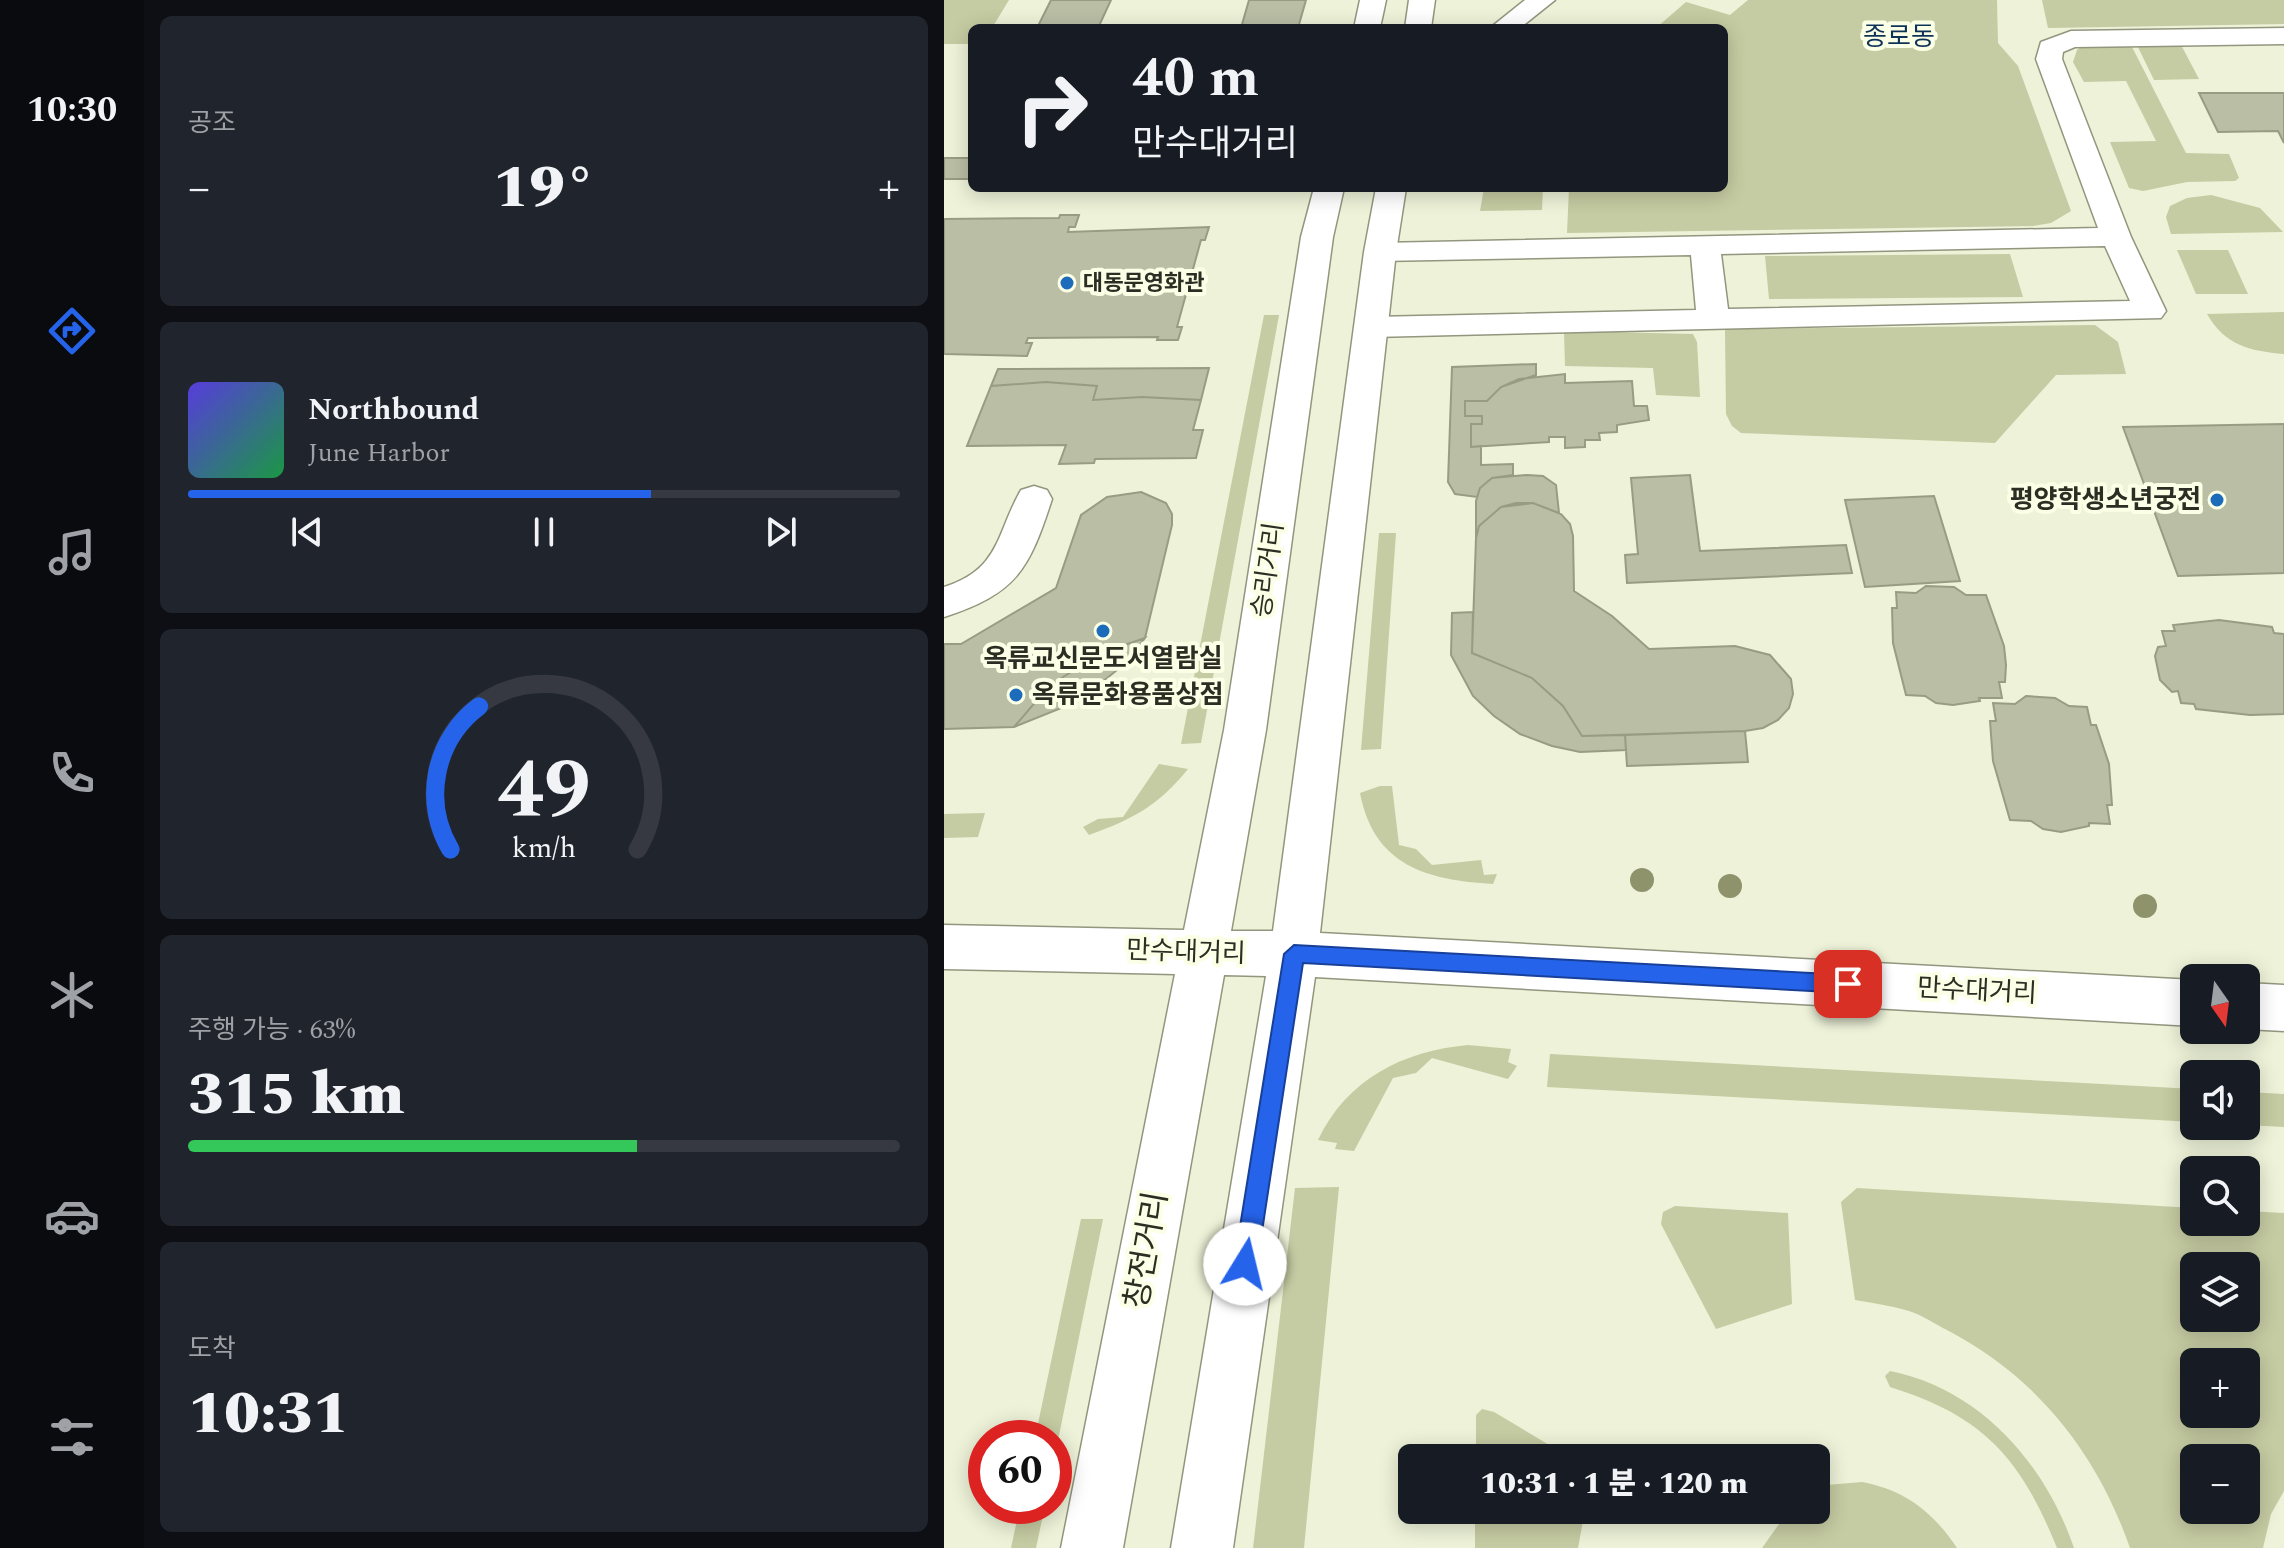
<!DOCTYPE html>
<html lang="ko">
<head>
<meta charset="utf-8">
<style>
	:root { --surface:#171b24; --page:#20242c; --text:#f1f3f6; --muted:#9ea1a6; --line:#363941; --accent:#2563eb }
	body { margin:0; font-family:Spectral,"Noto Sans KR",serif; background:var(--page); color:var(--text); height:100vh; display:flex; flex-direction:column; font-size:30px; white-space:nowrap }
	* { box-sizing:border-box; margin:0 }
	p { font-size:26px; color:var(--muted) }
	.icon { flex:none; width:44px; height:44px; fill:none; stroke:currentColor; stroke-width:2; stroke-linecap:round; stroke-linejoin:round }
	.map { position:relative; flex:1; overflow:hidden }
	.drawer { display:flex; flex-direction:column; gap:16px; padding:16px; background:#0d0f14; width:800px }
	.drawer>* { flex:none }
	.guide { position:absolute; left:24px; top:24px; width:760px; height:168px; border-radius:12px; box-shadow:0 4px 20px #0003; background:#171b24; color:var(--text); overflow:hidden }
	.needle { width:52px; rotate:166deg }
	.fabs { position:absolute; left:1236px; top:964px; display:grid; gap:16px }
	.fabs a { display:grid; place-items:center; width:80px; height:80px; border-radius:12px; background:var(--surface); box-shadow:0 4px 20px #0003; font-size:40px }
	.speed { position:absolute; left:24px; top:1420px; display:flex; gap:16px; font-size:40px; font-weight:700; text-align:center }
	.speed>* { display:grid; place-content:center; width:104px; height:104px; border-radius:50%; background:var(--surface); box-shadow:0 4px 20px #0003; line-height:1 }
	.speed .limit { border:12px solid #d22; background:#fff; color:#111 }
	.pin { position:absolute; display:grid; place-items:center; width:68px; height:68px; color:#fff; margin:-34px; border-radius:16px; box-shadow:0 4px 12px #0006 }
	.me { position:absolute; width:88px; margin:-44px; rotate:9deg; stroke-linejoin:round; filter:drop-shadow(0 0 6px #0008) }
	.turn { display:flex; align-items:center; gap:28px; height:168px; padding:0 32px; font-size:36px }
	.turn .icon { width:104px; height:104px; stroke-width:2.5 }
	.turn b { display:block; font-size:56px; line-height:68px }
	.big { font-size:60px; font-weight:800; line-height:1.1 }
	.drawer .card { flex:1; display:flex; flex-direction:column; justify-content:center; gap:12px; min-width:0; padding:0 28px; border-radius:12px; background:var(--page) }
	.drawer .dial { align-items:center; gap:0 }
	.dial svg { height:208px; overflow:visible; fill:none; stroke:var(--line); stroke-width:7; stroke-linecap:round; text-anchor:middle }
	.dial text { fill:var(--text); stroke:none }
	.song { display:flex; align-items:center; gap:24px }
	.cover { width:96px; height:96px; border-radius:12px; background:linear-gradient(135deg,hsl(250 70% 55%),hsl(140 70% 35%)) }
	.played { height:8px; border-radius:4px; background:linear-gradient(90deg,var(--accent) 65%,var(--line) 65%) }
	.keys { display:flex; justify-content:space-around; direction:ltr }
	.heat { display:flex; justify-content:space-between; align-items:center; font-size:44px; direction:ltr }
	.charge { height:12px; border-radius:6px; background:linear-gradient(90deg,#34c759 63%,var(--line) 0) }
	.trip { position:absolute; left:454px; top:1444px; width:432px; height:80px; border-radius:12px; background:var(--surface); box-shadow:0 4px 20px #0003; font-weight:800; line-height:80px; text-align:center }
	main { display:flex; flex:1; min-height:0 }
	.tab-bar { display:flex; flex-direction:column; width:144px; justify-content:space-around; align-items:center; background:#090b0e; color:var(--muted) }
	.tab-bar .icon { width:56px; height:56px }
	.tab-bar .active { color:var(--accent) }
	.tab-bar b { font-size:36px; color:var(--text) }
	.map>svg:first-child { display:block }
	.green { fill:#c5cba2; fill-rule:evenodd }
	.building { fill:#babea5; stroke:#989c84; stroke-width:2 }
	.lines { fill:none; stroke-linecap:round; stroke-linejoin:round }
	.minor-casing { stroke:#92967e; stroke-width:3 }
	.major-casing { stroke:#92967e; stroke-width:3 }
	.minor { fill:#fff; fill-rule:evenodd }
	.major { fill:#fff; fill-rule:evenodd }
	.tree { fill:#8e936b }
	.route { fill:#2563eb; stroke:#184099; stroke-width:2 }
	.poi-dot { fill:#1d6cbb; stroke:#fbffe5; stroke-width:3 }
	.labels { text-anchor:middle; dominant-baseline:central; stroke-width:8; stroke-linejoin:round; paint-order:stroke }
	.far-poi-label { font-size:22px; font-weight:bold; fill:#2c2e24; stroke:#fbffe5; text-anchor:start }
	.far-quarter-label { font-size:26px; fill:#0d3258; stroke:#fbffe5 }
	.poi-label { font-size:26px; font-weight:bold; fill:#2c2e24; stroke:#fbffe5; text-anchor:end }
	.street-label { font-size:26px; fill:#2c2e24; stroke:#fbffe5 }
	.near-street-label { font-size:32px; fill:#2c2e24; stroke:#fbffe5 }
</style>
</head>
<body>
<main>
<nav class="tab-bar">
<b>10:30</b>
<svg class="icon active" aria-label="directions" viewBox="0 0 24 24"><path d="M12 3l9 9-9 9-9-9zM9 14v-3h6M13 9l2 2-2 2"/></svg>
<svg class="icon" aria-label="music" viewBox="0 0 24 24"><path d="M9 18V5l10-2v13"/><circle cx="6" cy="18" r="3"/><circle cx="16" cy="16" r="3"/></svg>
<svg class="icon" aria-label="phone" viewBox="0 0 24 24"><path d="M5 4h4l2 5-3 2q2 4 5 5l2-3 5 2v4C11 20 4 13 5 4z"/></svg>
<svg class="icon" aria-label="climate" viewBox="0 0 24 24"><path d="M12 3v18M4 7l16 10M4 17L20 7"/></svg>
<svg class="icon" aria-label="car" viewBox="0 0 24 24"><path d="M5 17H2v-5l4-1 3-4h7l3 4 3 1v5h-3M9 17h6M6 11h13"/><circle cx="7" cy="17" r="2"/><circle cx="17" cy="17" r="2"/></svg>
<svg class="icon" aria-label="filters" viewBox="0 0 24 24"><path d="M4 7h16M4 17h16"/><circle cx="9" cy="7" r="2"/><circle cx="15" cy="17" r="2"/></svg>
</nav>
<section class="drawer">
<div class="card"><p>공조</p>
<div class="heat"><a>−</a><b class="big">19°</b><a>+</a></div>
</div>
<div class="card">
<div class="song"><i class="cover"></i><div><b>Northbound</b><p>June Harbor</p></div></div>
<div class="played"></div>
<div class="keys"><svg class="icon" aria-label="previous" viewBox="0 0 24 24"><path d="M18 5L8 12l10 7zM5 5v14"/></svg><svg class="icon" aria-label="pause" viewBox="0 0 24 24"><path d="M8 5v14M16 5v14"/></svg><svg class="icon" aria-label="next" viewBox="0 0 24 24"><path d="M6 5l10 7-10 7zM19 5v14"/></svg></div>
</div>
<div class="card dial"><svg viewBox="0 0 100 80">
<path d="M14 69A42 42 0 1 1 86 69"/>
<path d="M14 69A42 42 0 0 1 25 14" stroke="#2563eb"/>
<text x="50" y="56" font-size="32" font-weight="700">49</text>
<text x="50" y="72" font-size="11">km/h</text>
</svg></div>
<div class="card"><p>주행 가능 · 63%</p><b class="big">315 km</b><div class="charge"></div></div>
<div class="card"><p>도착</p><b class="big">10:31</b></div>
</section>
<div class="map">
<svg width="1340" height="1548" viewBox="0 0 1340 1548">
	<rect width="100%" height="100%" fill="#edf2d8"/>
	<path class="green" d="M0 0H65L48 28H28V44H0Z
		M804 0H1053L1054 43 1074 66 1127 211 1107 223 1089 226 623 233 625 188H780V28H712L742 2 786 15Z
		M1098 0H1340V24L1104 28Z
		M1185 41 1242 153 1285 154 1295 178 1291 181 1243 182 1199 191 1185 188 1166 142 1212 141 1182 81 1140 82 1129 62 1133 50 1142 44Z
		M1191 41H1235L1255 79 1210 80Z
		M540 188H599L598 210 536 211Z
		M1267 195 1316 208 1339 232 1227 234 1222 217 1226 206 1243 198Z
		M1233 250H1284L1304 294H1252Z
		M1066 254 1079 297 825 299 821 256Z
		M1340 312V354C1305 351 1281 345 1263 314Z
		M320 315H335L257 743 237 744Z
		M1151 325 1174 342 1182 374 1112 375 1051 443 797 433 788 426 782 414 781 329Z
		M620 331 749 334 753 342 756 397 712 395 709 368 621 366Z
		M435 533H452L437 749 417 750Z
		M215 764 244 769C214 806 189 819 145 835L139 827 154 819 179 817Z
		M436 786H448L455 845 472 849 488 865 537 860 540 875 553 874 549 884C483 880 430 866 416 793Z
		M41 813 34 837 0 838V814Z
		M524 1045 567 1049 564 1062 573 1066 564 1079 488 1058 472 1073 449 1078 410 1151 391 1149 393 1143 374 1140C403 1079 459 1051 524 1045Z
		M606 1054 1250 1089V1122L603 1087Z
		M1302 1092 1340 1094V1127L1302 1125Z
		M395 1187 360 1548H309L351 1188Z
		M913 1188 1250 1208V1222H1302V1211L1340 1213V1491L1327 1514 1319 1548H1186C1153 1453 1093 1377 1003 1330 991 1324 978 1315 965 1311 948 1306 929 1303 911 1300L897 1202ZM1250 1266H1302V1318H1250ZM1250 1362H1302V1414H1250ZM1250 1458H1302V1510H1250Z
		M731 1206 844 1213 848 1304 772 1329 717 1224 719 1212Z
		M137 1219H159L110 1460V1438H91Z
		M946 1371C1036 1389 1101 1463 1130 1548H1113C1077 1459 1040 1416 946 1387L941 1376Z
		M538 1409 550 1412 627 1458H532V1415Z
		M918 1482C961 1490 989 1512 1013 1548H818L845 1510H872V1490L883 1485Z
		M76 1506H101L92 1548H67Z
		M531 1510H641L634 1548H531Z"/>
	<path class="building" d="M107 0H167L154 28H93Z
		M305 0H362L354 28H297Z
		M1255 93H1340V143L1334 131 1274 132Z
		M0 158H28V179H0Z
		M116 215H135L131 227H125L124 232 265 227 261 240H257L233 327H238L234 340H213L214 337 84 338 82 343H88L83 356 0 354V219L115 218Z
		M592 364V375L557 387 543 401H521V416H538V424H527V447L537 446V465L569 464V475L548 478 536 488 533 497 511 494 504 482 508 367Z
		M265 368 257 400 198 397 149 400 153 386 102 382 47 386 54 369Z
		M621 374V383L688 381 690 406H703L705 420 673 425V432L655 433 656 440H641V447L621 448V437H605V442L527 447V424H538V416H521V401H543L557 387 575 379Z
		M102 382 153 386 149 400 198 397 257 400 249 430H259L252 458 151 459 150 463 115 464 122 445 23 446 47 386Z
		M1340 424V573L1234 576 1179 427Z
		M583 475 599 476 612 485 615 513 589 503 557 507 535 526 532 538V501L536 488 548 478Z
		M746 475 756 551 902 545 908 573 683 583 681 555 694 554 687 478Z
		M197 492 222 503 228 514V525L201 638 160 652 119 677 100 692 70 727 0 729V644H17L112 588 137 515 163 497Z
		M990 496 1016 581 921 587 901 500Z
		M572 503H589L617 514 626 524 629 536 630 591 668 616 705 649 791 646 826 655 847 679 849 694 845 708 834 720 819 728 801 731 638 736 619 706 588 678 528 653 532 538 535 526 557 507Z
		M982 586 1010 587 1022 595H1042L1060 646 1062 665 1061 682H1055L1058 698H1035L1036 701 1009 705 992 703 981 696 962 695 949 643 948 608H953L952 592 972 593Z
		M529 612 528 653 588 678 619 706 638 736 681 735 682 750 636 752 608 746 576 734 550 716 529 696 507 655 508 613Z
		M1275 620 1328 627 1330 633 1340 634V714L1306 715 1252 709 1250 704 1237 703 1234 691 1228 692 1216 680 1211 656 1214 647 1222 646 1218 631H1231L1229 625Z
		M201 638 184 661 135 701 70 727 100 692 119 677 160 652Z
		M1082 696 1111 698 1125 706 1143 707 1147 725H1152L1165 764 1168 805H1163L1166 824 1145 823V826L1117 832 1099 829 1087 821 1066 820 1049 761 1046 721H1052L1049 703 1071 704Z
		M801 731 804 762 683 766 681 735Z"/>
	<g class="lines">
		<defs>
			<path id="minor" d="M1340 28V44L1131 47 1119 52 1118 59 1187 237 1222 311 1217 318 429 337 418 334 413 327 418 320 429 317 752 310 747 255 436 261 425 259 421 252 425 245 436 243 1154 228 1092 59 1097 42 1127 31ZM1161 246 1186 301 784 309 777 254Z
				M90 486 103 490 108 499C85 570 73 593 0 617V587C57 569 52 533 77 490Z"/>
			<path id="major" d="M416 0H442L436 28H410Z
				M465 0H491L487 28H461Z
				M581 0H611L576 28H546Z
				M370 188H400L389 237 322 730 287 931H329L420 252 432 188H462L452 252 376 933 1250 980V1026L371 977 289 1548H227L322 976 280 975 179 1548H117L231 974 0 969V925L240 930 280 730 357 237Z
				M1302 983 1340 985V1031L1302 1029Z"/>
		</defs>
		<use href="#minor" class="minor-casing"/>
		<use href="#major" class="major-casing"/>
		<use href="#minor" class="minor"/>
		<use href="#major" class="major"/>
	</g>
	<g class="tree">
		<circle cx="698" cy="880" r="12"/>
		<circle cx="786" cy="886" r="12"/>
		<circle cx="1201" cy="906" r="12"/>
	</g>
	<path class="route" d="M350 945 904 975 911 977 914 984 911 991 904 993 359 963 313 1264 309 1272 301 1276 293 1272 290 1264 340 954Z"/>
	<g class="poi-dot">
		<circle cx="123" cy="283" r="8"/>
		<circle cx="1273" cy="500" r="8"/>
		<circle cx="159" cy="631" r="8"/>
		<circle cx="72" cy="695" r="8"/>
	</g>
	<g class="labels">
		<g class="far-poi-label">
			<text x="139" y="283">대동문영화관</text>
		</g>
		<g class="far-quarter-label">
			<text x="955" y="37">종로동</text>
		</g>
		<g class="poi-label">
			<text x="1257" y="500">평양학생소년궁전</text>
			<text x="159" y="659" text-anchor="middle">옥류교신문도서열람실</text>
			<text x="88" y="695" text-anchor="start">옥류문화용품상점</text>
		</g>
		<g class="street-label">
			<text transform="translate(324 570) rotate(-82)">승리거리</text>
			<text transform="translate(242 952) rotate(2)">만수대거리</text>
			<text transform="translate(1033 991) rotate(3)">만수대거리</text>
		</g>
		<g class="near-street-label">
			<text transform="translate(203 1250) rotate(-80)">창전거리</text>
		</g>
	</g>
</svg>
<div class="fabs">
<a><svg class="needle" viewBox="-14 -14 28 28"><path d="M0-13l5 13h-10z" fill="#e53935"/><path d="M0 13l5-13h-10z" fill="#9ea1a6"/></svg></a>
<a><svg class="icon" aria-label="sound" viewBox="0 0 24 24"><path d="M4 9h4l5-4v14l-5-4H4zM17 9q2 3 0 6"/></svg></a>
<a><svg class="icon" aria-label="search" viewBox="0 0 24 24"><circle cx="10" cy="10" r="6"/><path d="M15 15l6 6"/></svg></a>
<a><svg class="icon" aria-label="layers" viewBox="0 0 24 24"><path d="M12 4l9 5-9 5-9-5zM3 14l9 5 9-5"/></svg></a>
<a>+</a>
<a>−</a>
</div>
<div class="speed"><div class="limit">60</div></div>
<div class="pin" style="left:904px;top:984px;background:#d93025"><svg class="icon" aria-label="arrive" viewBox="0 0 24 24"><path d="M6 21V4h12l-3 4 3 4H6"/></svg></div>
<svg class="me" style="left:301px;top:1264px" viewBox="-20 -20 40 40"><circle r="19" fill="#fff"/><path d="M0-13L10 11 0 6-10 11z" fill="#2563eb"/></svg>
<div class="trip">10:31 · 1 분 · 120 m</div>
<div class="guide">
<div class="turn"><svg class="icon" aria-label="right" viewBox="0 0 24 24"><path d="M7 20v-9h11M14 6l5 5-5 5"/></svg><div><b>40 m</b>만수대거리</div></div>
</div>
</div>
</main>
</body>
</html>
